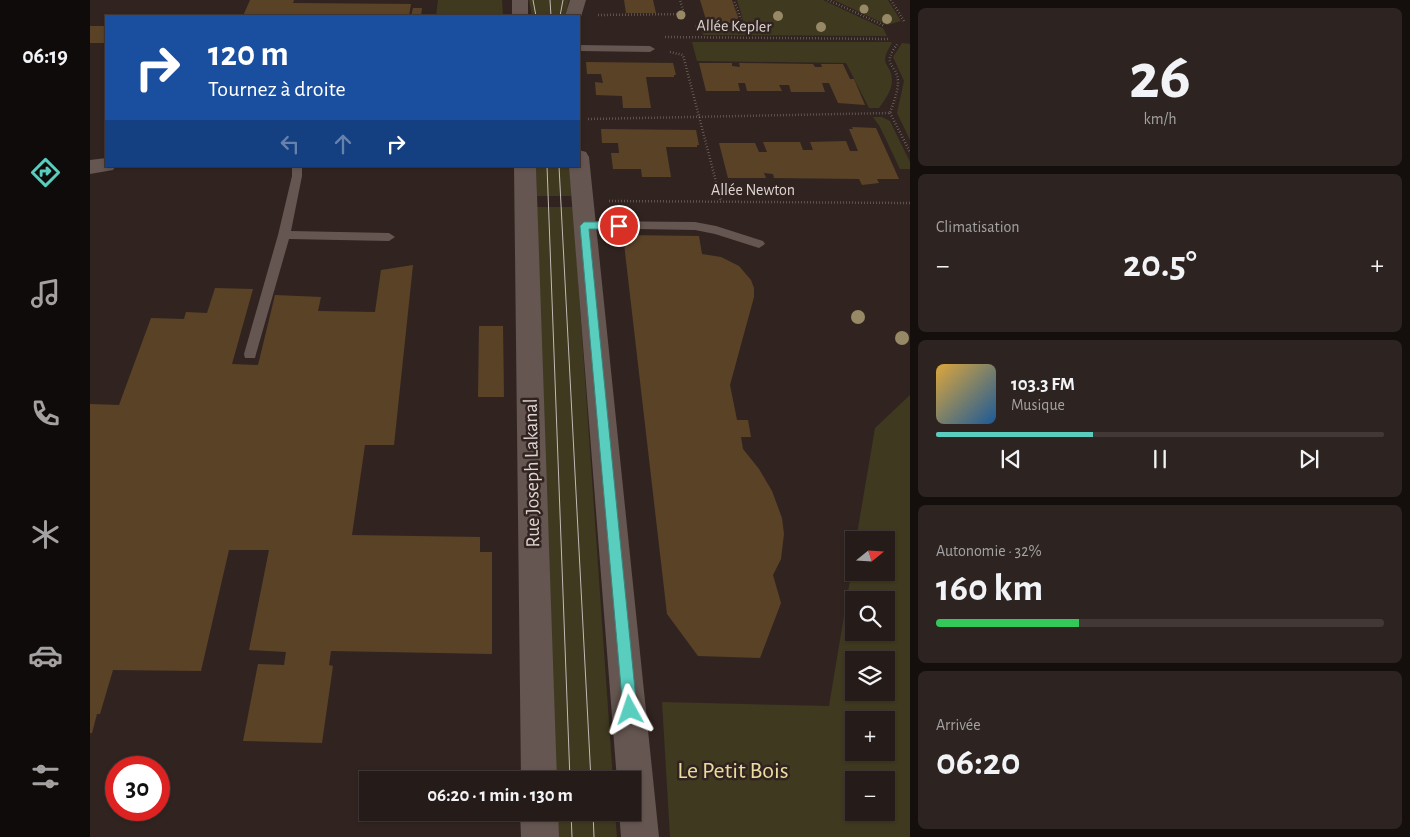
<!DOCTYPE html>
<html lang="fr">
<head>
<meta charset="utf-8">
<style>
	:root { --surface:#251b18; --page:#2d2421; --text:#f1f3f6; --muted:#a3a1a2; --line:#423937; --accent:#59cebf }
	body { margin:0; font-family:"Alegreya Sans",sans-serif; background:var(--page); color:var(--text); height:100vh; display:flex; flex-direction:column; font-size:19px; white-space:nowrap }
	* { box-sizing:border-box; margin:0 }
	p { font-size:16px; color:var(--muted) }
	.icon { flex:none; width:28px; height:28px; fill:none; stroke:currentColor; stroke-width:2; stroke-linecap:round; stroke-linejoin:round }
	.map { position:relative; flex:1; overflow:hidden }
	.sheet { display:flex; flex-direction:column; gap:8px; padding:8px; background:#140f0d; width:500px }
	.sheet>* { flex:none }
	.guide { position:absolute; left:15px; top:15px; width:475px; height:152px; border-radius:0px; box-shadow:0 1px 4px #0004,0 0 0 1px var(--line); background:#1a4fa0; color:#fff; overflow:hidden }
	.needle { width:32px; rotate:72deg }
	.fabs { position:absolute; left:755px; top:531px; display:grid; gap:10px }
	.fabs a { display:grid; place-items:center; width:50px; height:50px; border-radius:0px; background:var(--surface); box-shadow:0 1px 4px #0004,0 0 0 1px var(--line); font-size:25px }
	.speed { position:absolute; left:15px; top:756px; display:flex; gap:10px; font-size:25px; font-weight:700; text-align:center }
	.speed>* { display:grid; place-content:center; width:65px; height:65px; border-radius:50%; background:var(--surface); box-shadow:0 1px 4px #0004,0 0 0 1px var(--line); line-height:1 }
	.speed .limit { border:8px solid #d22; background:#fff; color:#111 }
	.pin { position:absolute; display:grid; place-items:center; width:42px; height:42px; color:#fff; margin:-21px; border:2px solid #fff; border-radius:50%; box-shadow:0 1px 5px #0007 }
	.me { position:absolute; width:55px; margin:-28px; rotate:355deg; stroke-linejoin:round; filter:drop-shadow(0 0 4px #0008) }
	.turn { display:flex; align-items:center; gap:18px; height:105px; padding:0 20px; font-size:22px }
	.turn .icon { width:65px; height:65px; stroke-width:2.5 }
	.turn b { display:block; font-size:35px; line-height:42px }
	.lanes { display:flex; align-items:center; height:48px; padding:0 20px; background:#0003; justify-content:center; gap:25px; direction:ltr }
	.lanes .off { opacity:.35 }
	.big { font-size:38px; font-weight:700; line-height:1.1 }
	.sheet .tile { flex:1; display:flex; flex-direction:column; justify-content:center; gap:8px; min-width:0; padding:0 18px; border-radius:8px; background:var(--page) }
	.sheet .dial { align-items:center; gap:0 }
	.dial b { font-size:65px; line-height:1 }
	.song { display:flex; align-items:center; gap:15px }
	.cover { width:60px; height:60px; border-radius:8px; background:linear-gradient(135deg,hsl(40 70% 55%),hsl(210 70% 35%)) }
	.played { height:5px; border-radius:2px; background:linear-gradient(90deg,var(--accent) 35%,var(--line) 35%) }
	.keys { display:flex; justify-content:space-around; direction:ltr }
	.heat { display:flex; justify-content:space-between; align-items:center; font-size:28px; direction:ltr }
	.charge { height:8px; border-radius:4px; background:linear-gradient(90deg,#34c759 32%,var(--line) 0) }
	.trip { position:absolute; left:269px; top:771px; width:282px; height:50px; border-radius:0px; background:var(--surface); box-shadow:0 1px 4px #0004,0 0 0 1px var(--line); font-weight:700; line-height:50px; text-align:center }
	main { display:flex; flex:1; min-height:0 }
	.tab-bar { display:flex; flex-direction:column; width:90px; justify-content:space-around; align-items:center; background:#0f0b0a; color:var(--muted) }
	.tab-bar .icon { width:35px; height:35px }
	.tab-bar .current { color:var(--accent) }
	.tab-bar b { font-size:22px; color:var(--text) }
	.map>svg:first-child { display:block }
	.green { fill:#3f3920; fill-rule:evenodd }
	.building { fill:#5a4227 }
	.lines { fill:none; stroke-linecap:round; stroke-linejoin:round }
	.path { stroke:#8e8480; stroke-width:2.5; stroke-dasharray:0.5 2.5; stroke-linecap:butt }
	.lane { fill:#655651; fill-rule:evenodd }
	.street { fill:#655651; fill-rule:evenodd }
	.tram { stroke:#c3b9b6; stroke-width:1 }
	.tree { fill:#978965 }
	.route { fill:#59cebf; stroke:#3a867c }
	.labels { text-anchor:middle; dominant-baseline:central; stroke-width:5; stroke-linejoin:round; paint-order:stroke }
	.far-street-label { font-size:16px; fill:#ded5d2; stroke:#312420 }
	.street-label { font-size:20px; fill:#ded5d2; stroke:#312420 }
	.near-park-label { font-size:24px; fill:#eadc9e; stroke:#312420 }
</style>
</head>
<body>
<main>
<nav class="tab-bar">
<b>06:19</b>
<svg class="icon current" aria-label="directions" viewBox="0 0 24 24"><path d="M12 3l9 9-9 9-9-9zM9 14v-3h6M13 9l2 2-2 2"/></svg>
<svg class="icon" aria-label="music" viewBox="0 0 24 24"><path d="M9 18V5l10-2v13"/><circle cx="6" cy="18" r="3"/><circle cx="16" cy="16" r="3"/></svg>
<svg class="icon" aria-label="phone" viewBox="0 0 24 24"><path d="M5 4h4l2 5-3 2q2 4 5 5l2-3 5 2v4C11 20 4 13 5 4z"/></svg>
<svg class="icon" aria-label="climate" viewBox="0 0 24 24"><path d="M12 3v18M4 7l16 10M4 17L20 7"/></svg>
<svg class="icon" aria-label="car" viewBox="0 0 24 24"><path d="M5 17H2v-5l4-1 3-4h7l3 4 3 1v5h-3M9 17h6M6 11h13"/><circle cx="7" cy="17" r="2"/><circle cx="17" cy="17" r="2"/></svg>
<svg class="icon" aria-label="filters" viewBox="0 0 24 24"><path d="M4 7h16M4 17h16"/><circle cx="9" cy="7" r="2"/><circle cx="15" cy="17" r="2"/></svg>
</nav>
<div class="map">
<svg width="820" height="837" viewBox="0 0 820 837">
	<rect width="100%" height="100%" fill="#312420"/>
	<path class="green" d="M348 0H412L413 16H346Z
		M439 0H479L475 16H442Z
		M647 0H733L793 28 797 36 613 35 611 27H655Z
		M744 0H798L811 21 797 25Z
		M602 42H801L802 43C787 67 801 61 802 80 802 91 795 99 789 108H779L756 63 607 61Z
		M812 43 820 44V140L807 113 814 81 803 57Z
		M783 117H792L800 121 820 162V169H810L790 127Z
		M446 166H480L482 196H447Z
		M447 207H483L523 780H461Z
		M820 395V837H580L572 702 739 706 764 556V572H796V540H766L785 428ZM764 600H796V632H764ZM764 660H796V692H764ZM764 720H796V752H764ZM764 780H796V812H764Z
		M462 813H525L527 837H463Z"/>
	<path class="building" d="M160 0H204L203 3 321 4 319 16H153Z
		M534 0H563L566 13H536Z
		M610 0H642L650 23H617Z
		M323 8H332L331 16H321Z
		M0 26H16V43H0Z
		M496 62 583 63 586 75H584V77H556L561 108H533L532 96 506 95 505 82 513 83 511 74H497Z
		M609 63H642V66L650 67 649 63 723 64 725 67H732L731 64H753L760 79H764L775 105 748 103 739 83H732L735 92H701L699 85H689L692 91H657L655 83H648L650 91H616Z
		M762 127 786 128 809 179H787L789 183 772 185 769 179 684 178 683 174 674 173 676 178H638L629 143H665L669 152H677L673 142H710L713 150H723L720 142 756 141 760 151H768L759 129H763Z
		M511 129 606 130 609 145H607V147H576L581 177H552L551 169H523L521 153H529L528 143H512Z
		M533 235 609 236 612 254 631 257 649 266 661 280 664 288V297L640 385 647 420H658L661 437H651L653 449 669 469 682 491 692 518 694 534 691 559 683 575 691 603 670 658 608 656 577 614Z
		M323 265 304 445H275L262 535 390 537V552H402V654L241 651 239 665 243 666 232 743 153 741 168 664 194 665 196 652 159 650 179 550H139L111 671 23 670 10 714H7L2 733H0V404L29 405 61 318 94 319 96 312 117 313 125 288 163 289 142 364 168 365 185 295 231 297 228 311 285 312 291 270Z
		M389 326H413L414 397H388Z"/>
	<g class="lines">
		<path class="path" d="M738 0 795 26
			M801 0 814 21
			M508 15 594 14 590 0
			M607 29 606 25H653L644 0
			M575 37 799 39
			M580 52 593 55 631 201
			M800 113 820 152
			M498 119 800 113C803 103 808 93 808 82 807 62 790 67 808 43
			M519 201 820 203"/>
		<path class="lane" d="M489 45 560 46 565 49 560 52 489 51Z
			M202 166H212V176L201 231 299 233 305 237 299 241 199 239 166 354 165 358H155L154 354 188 235 202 176Z
			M495 221 605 222 626 226 673 241 675 244 669 248 625 234 605 230 491 228 489 225 491 222Z"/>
		<path class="street" d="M422 0H438V16H422Z
			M480 0H496L490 20 489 16H475Z
			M489 150 496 152 499 157 569 837H531L529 812H542V780H527L479 166H489Z
			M16 158V166H26L23 170 0 174V160Z
			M424 166H446L467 780H431Z
			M430 812H468L469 837H431Z"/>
		<path class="tram" d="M443 0 446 16
			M460 0 461 16
			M470 16 473 0
			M457 166 480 780
			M469 166 501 780
			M481 812 482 837
			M503 812 504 837"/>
	</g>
	<g class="tree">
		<circle cx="774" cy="9" r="4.5"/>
		<circle cx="591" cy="15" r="4.5"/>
		<circle cx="688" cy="16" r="5"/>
		<circle cx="797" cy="19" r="5"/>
		<circle cx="731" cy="27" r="5"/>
		<circle cx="768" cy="317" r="7"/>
		<circle cx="812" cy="338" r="7"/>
	</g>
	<path class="route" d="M494 222H529L534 226 529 229H499L547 710 545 715 540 717 535 715 533 710 490 226Z"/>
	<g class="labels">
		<g class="far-street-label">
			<text transform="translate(644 26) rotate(1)">Allée Kepler</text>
			<text x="663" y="190">Allée Newton</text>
		</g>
		<g class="street-label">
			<text transform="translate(442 473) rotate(-91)">Rue Joseph Lakanal</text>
		</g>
		<g class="near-park-label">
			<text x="643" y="771">Le Petit Bois</text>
		</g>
	</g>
</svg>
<div class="fabs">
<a><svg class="needle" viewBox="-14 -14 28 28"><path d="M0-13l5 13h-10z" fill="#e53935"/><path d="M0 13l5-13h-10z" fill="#a3a1a2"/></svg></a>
<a><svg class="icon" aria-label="search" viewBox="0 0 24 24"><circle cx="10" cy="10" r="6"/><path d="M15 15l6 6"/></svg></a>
<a><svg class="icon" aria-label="layers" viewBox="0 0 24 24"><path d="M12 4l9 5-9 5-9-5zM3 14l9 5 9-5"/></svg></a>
<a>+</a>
<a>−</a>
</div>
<div class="speed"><div class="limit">30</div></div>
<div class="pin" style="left:529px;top:226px;background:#d93025"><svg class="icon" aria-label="arrive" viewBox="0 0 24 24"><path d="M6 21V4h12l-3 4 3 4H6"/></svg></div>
<svg class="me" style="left:540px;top:710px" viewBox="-20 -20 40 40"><path d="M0-17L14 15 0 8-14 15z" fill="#59cebf" stroke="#fff" stroke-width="4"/></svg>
<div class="trip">06:20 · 1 min · 130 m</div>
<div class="guide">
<div class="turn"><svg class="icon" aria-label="right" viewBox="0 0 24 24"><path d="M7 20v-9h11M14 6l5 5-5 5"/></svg><div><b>120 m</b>Tournez à droite</div></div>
<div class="lanes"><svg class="icon off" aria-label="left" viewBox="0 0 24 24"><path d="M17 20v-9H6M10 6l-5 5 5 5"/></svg><svg class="icon off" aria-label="ahead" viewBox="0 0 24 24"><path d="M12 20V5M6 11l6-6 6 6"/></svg><svg class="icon" aria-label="right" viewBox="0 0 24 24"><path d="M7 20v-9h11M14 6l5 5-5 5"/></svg></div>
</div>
</div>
<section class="sheet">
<div class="tile dial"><b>26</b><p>km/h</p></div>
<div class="tile"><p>Climatisation</p>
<div class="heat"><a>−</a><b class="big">20.5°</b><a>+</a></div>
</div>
<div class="tile">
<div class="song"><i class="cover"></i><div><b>103.3 FM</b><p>Musique</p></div></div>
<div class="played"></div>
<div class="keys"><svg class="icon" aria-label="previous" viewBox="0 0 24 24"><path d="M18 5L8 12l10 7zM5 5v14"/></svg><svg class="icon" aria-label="pause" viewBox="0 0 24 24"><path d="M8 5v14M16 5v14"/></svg><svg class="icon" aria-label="next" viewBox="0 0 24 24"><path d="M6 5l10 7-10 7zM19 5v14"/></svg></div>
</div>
<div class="tile"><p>Autonomie · 32%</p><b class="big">160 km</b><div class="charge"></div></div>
<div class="tile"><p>Arrivée</p><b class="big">06:20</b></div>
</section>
</main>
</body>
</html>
